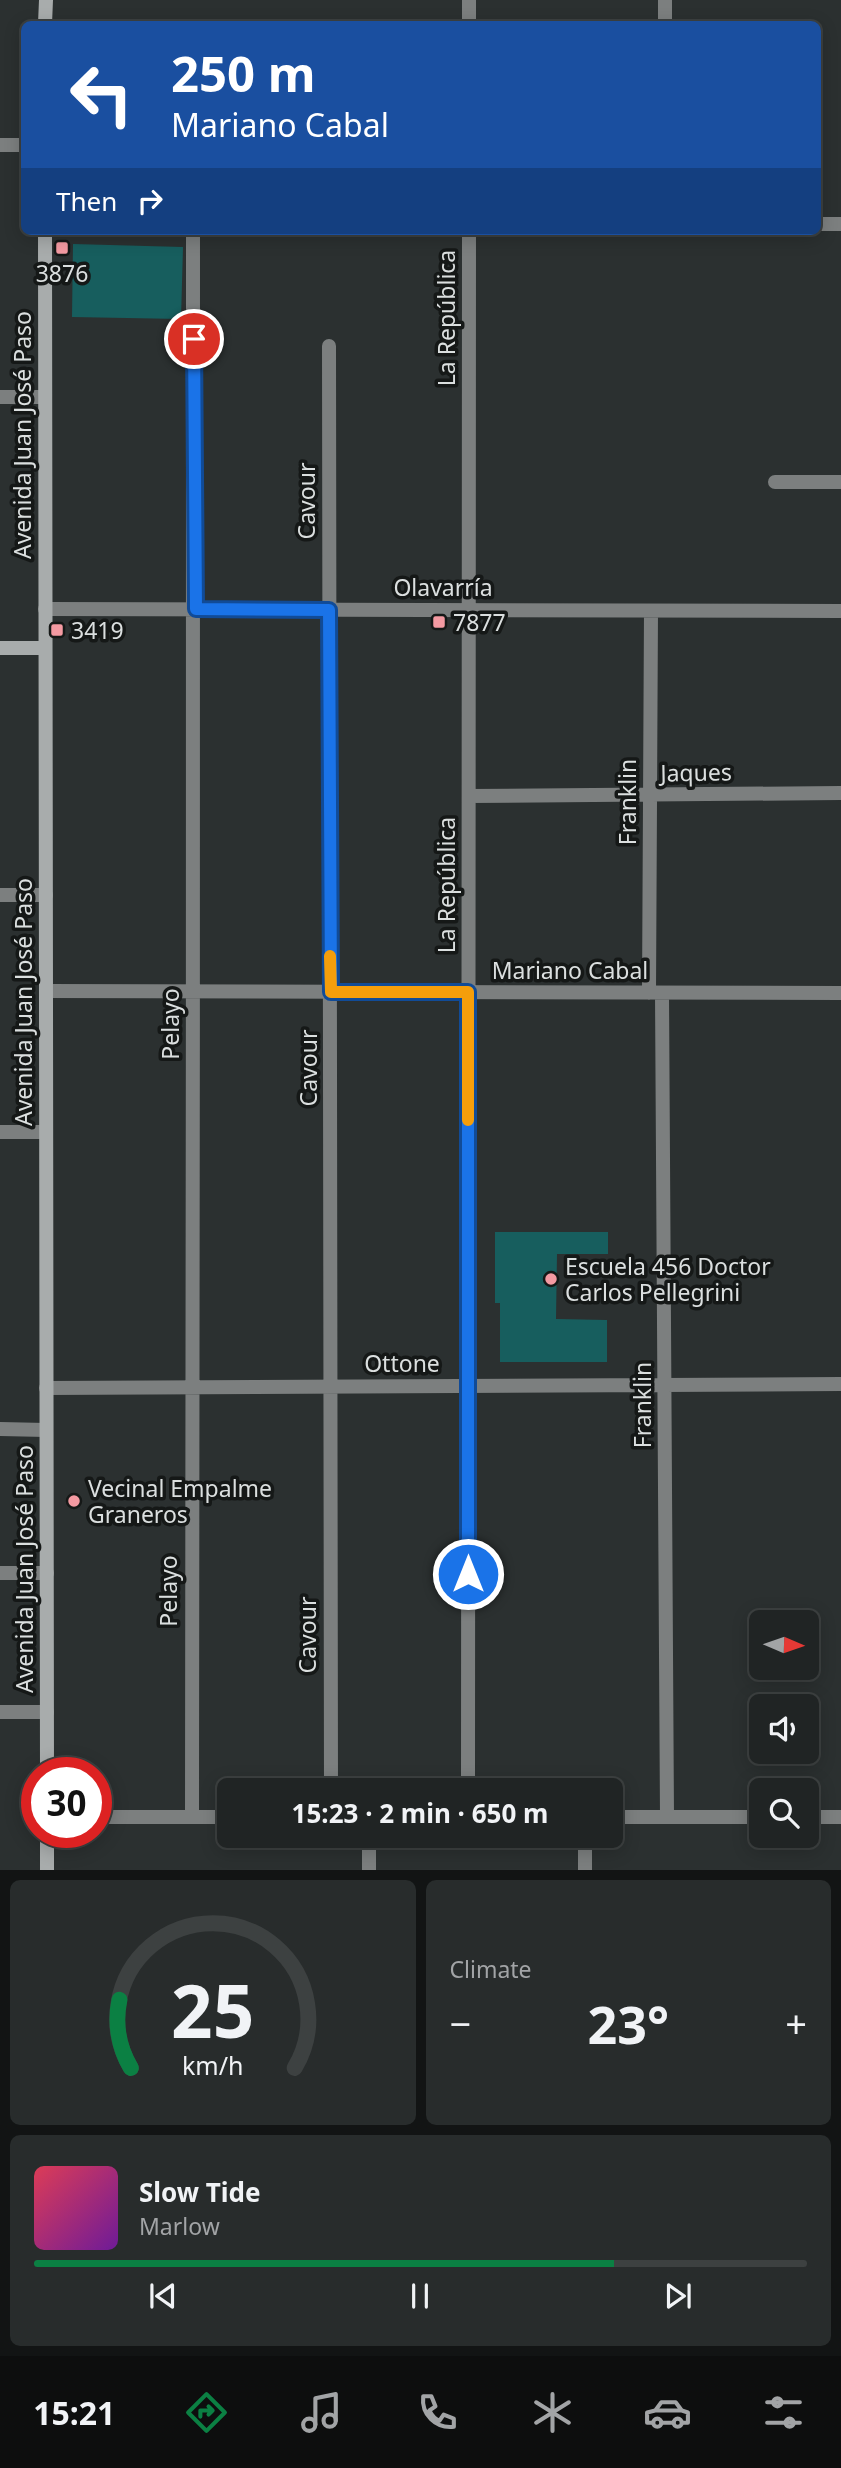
<!DOCTYPE html>
<html lang="en">
<head>
<meta charset="utf-8">
<style>
	:root { --surface:#202424; --page:#282c2c; --text:#f1f3f6; --muted:#a2a4a6; --line:#3d4141; --accent:#0b8043 }
	body { margin:0; font-family:"Noto Sans",sans-serif; background:var(--page); color:var(--text); height:100vh; display:flex; flex-direction:column; font-size:26px; white-space:nowrap }
	* { box-sizing:border-box; margin:0 }
	p { font-size:23px; color:var(--muted) }
	.icon { flex:none; width:38px; height:38px; fill:none; stroke:currentColor; stroke-width:2; stroke-linecap:round; stroke-linejoin:round }
	.map { position:relative; height:1870px; overflow:hidden }
	.panel { display:flex; flex-direction:column; gap:10px; padding:10px; background:#121414; flex:1 }
	.panel>* { flex:none }
	.hud { position:absolute; left:21px; top:21px; width:800px; height:214px; border-radius:10px; box-shadow:0 4px 18px #0003,0 0 0 2px var(--line); background:#1a4fa0; color:#fff; overflow:hidden }
	.needle { width:46px; rotate:92deg }
	.controls { position:absolute; left:749px; top:1610px; display:grid; gap:14px }
	.controls a { display:grid; place-items:center; width:70px; height:70px; border-radius:10px; background:var(--surface); box-shadow:0 4px 18px #0003,0 0 0 2px var(--line); font-size:35px }
	.speed { position:absolute; left:21px; top:1757px; display:flex; gap:14px; font-size:35px; font-weight:700; text-align:center }
	.speed>* { display:grid; place-content:center; width:91px; height:91px; border-radius:50%; background:var(--surface); box-shadow:0 4px 18px #0003,0 0 0 2px var(--line); line-height:1 }
	.speed .limit { border:10px solid #d22; background:#fff; color:#111 }
	.pin { position:absolute; display:grid; place-items:center; width:60px; height:60px; color:#fff; margin:-30px; border:4px solid #fff; border-radius:50%; box-shadow:0 2px 7px #0007 }
	.me { position:absolute; width:77px; margin:-38px; rotate:0deg; stroke-linejoin:round; filter:drop-shadow(0 0 5px #0008) }
	.turn { display:flex; align-items:center; gap:24px; height:147px; padding:0 35px; font-size:32px }
	.turn .icon { width:91px; height:91px; stroke-width:2.5 }
	.turn b { display:block; font-size:49px; line-height:60px }
	.then { display:flex; align-items:center; height:66px; padding:0 35px; background:#0003; gap:14px; font-size:26px }
	.big { font-size:52px; font-weight:700; line-height:1.1 }
	.panel .widget { flex:1; display:flex; flex-direction:column; justify-content:center; gap:10px; min-width:0; padding:0 24px; border-radius:10px; background:var(--page) }
	.panel .dial { align-items:center; gap:0 }
	.dial svg { height:182px; overflow:visible; fill:none; stroke:var(--line); stroke-width:7; stroke-linecap:round; text-anchor:middle }
	.dial text { fill:var(--text); stroke:none }
	.song { display:flex; align-items:center; gap:21px }
	.cover { width:84px; height:84px; border-radius:10px; background:linear-gradient(135deg,hsl(350 70% 55%),hsl(280 70% 35%)) }
	.played { height:7px; border-radius:4px; background:linear-gradient(90deg,var(--accent) 75%,var(--line) 75%) }
	.keys { display:flex; justify-content:space-around; direction:ltr }
	.heat { display:flex; justify-content:space-between; align-items:center; font-size:38px; direction:ltr }
	.panel .tiles { flex:1; display:grid; gap:10px; grid-template-columns:1fr 1fr }
	.widget:last-child { grid-column:span 2 }
	.trip { position:absolute; left:217px; top:1778px; width:406px; height:70px; border-radius:10px; background:var(--surface); box-shadow:0 4px 18px #0003,0 0 0 2px var(--line); font-weight:700; line-height:70px; text-align:center }
	.dock { display:flex; height:112px; justify-content:space-around; align-items:center; background:#0d0e0e; color:var(--muted) }
	.dock .icon { width:49px; height:49px }
	.dock .selected { color:var(--accent) }
	.dock b { font-size:32px; color:var(--text) }
	.map>svg:first-child { display:block }
	.building { fill:#175e5e }
	.lines { fill:none; stroke-linecap:round; stroke-linejoin:round }
	.street { stroke:#7c7f7f; stroke-width:14 }
	.secondary { stroke:#a8acac; stroke-width:14 }
	.route-casing { stroke:#114b97; stroke-width:18 }
	.route { stroke:#1a73e8; stroke-width:12 }
	.slow { stroke:#f59e0b; stroke-width:12 }
	.poi-dot { fill:#f49aa2; stroke:#151817; stroke-width:2.5 }
	.labels { text-anchor:middle; dominant-baseline:central; stroke-width:7; stroke-linejoin:round; paint-order:stroke }
	.poi-label { font-size:23px; fill:#dbdfdf; stroke:#151817; text-anchor:start }
	.street-label { font-size:23px; fill:#dbdfdf; stroke:#151817 }
</style>
</head>
<body>
<div class="map">
<svg width="841" height="1870" viewBox="0 0 841 1870">
	<rect width="100%" height="100%" fill="#2b3030"/>
	<path class="building" d="M73 244 183 247 181 319 72 317Z
		M495 1232H608V1254H557L556 1319 607 1320V1362H500V1303H495Z"/>
	<g class="lines">
		<path class="street" d="M665 0V24
			M469 24V0
			M0 145H24
			M817 224H841
			M329 346 331 1790
			M0 397H45
			M775 482H841
			M45 609 841 611
			M469 796 841 793
			M0 895H46
			M46 991 841 993
			M649 993 651 611
			M662 993 667 1817
			M0 1132H46
			M46 1388 841 1384
			M0 1429 46 1430
			M0 1573H47
			M0 1712H47
			M468 1790 469 231
			M96 1817H229
			M192 1817C190 1288 196 760 193 231
			M611 1817H761
			M807 1817H841
			M369 1870V1836
			M585 1870V1836"/>
		<path class="secondary" d="M45 24 46 0
			M45 231 47 1773
			M0 648H45
			M47 1870V1832"/>
	</g>
	<g class="lines">
		<defs>
			<path id="route" d="M194 339 196 609 329 610 331 992H468V1574"/>
		</defs>
		<use href="#route" class="route-casing"/>
		<use href="#route" class="route"/>
		<path class="slow" d="M330 956 331 992H468V1120"/>
	</g>
	<g class="poi-dot">
		<rect x="55" y="241" width="14" height="14" rx="3.5"/>
		<rect x="432" y="615" width="14" height="14" rx="3.5"/>
		<rect x="50" y="623" width="14" height="14" rx="3.5"/>
		<circle cx="551" cy="1279" r="7"/>
		<circle cx="74" cy="1501" r="7"/>
	</g>
	<g class="labels">
		<g class="poi-label">
			<text x="62" y="273" text-anchor="middle">3876</text>
			<text x="453" y="622">7877</text>
			<text x="71" y="630">3419</text>
			<text x="565" y="1266">Escuela 456 Doctor<tspan x="565" dy="26">Carlos Pellegrini</tspan></text>
			<text x="88" y="1488">Vecinal Empalme<tspan x="88" dy="26">Graneros</tspan></text>
		</g>
		<g class="street-label">
			<text transform="translate(446 318) rotate(-90)">La República</text>
			<text transform="translate(22 435) rotate(-90)">Avenida Juan José Paso</text>
			<text transform="translate(306 501) rotate(-90)">Cavour</text>
			<text x="443" y="587">Olavarría</text>
			<text transform="translate(696 772) rotate(-1)">Jaques</text>
			<text transform="translate(627 802) rotate(-90)">Franklin</text>
			<text transform="translate(446 885) rotate(-90)">La República</text>
			<text x="570" y="970">Mariano Cabal</text>
			<text transform="translate(23 1002) rotate(-90)">Avenida Juan José Paso</text>
			<text transform="translate(170 1024) rotate(-90)">Pelayo</text>
			<text transform="translate(308 1068) rotate(-90)">Cavour</text>
			<text x="402" y="1363">Ottone</text>
			<text transform="translate(642 1405) rotate(-90)">Franklin</text>
			<text transform="translate(24 1569) rotate(-90)">Avenida Juan José Paso</text>
			<text transform="translate(168 1591) rotate(-90)">Pelayo</text>
			<text transform="translate(307 1635) rotate(-90)">Cavour</text>
		</g>
	</g>
</svg>
<div class="controls">
<a><svg class="needle" viewBox="-14 -14 28 28"><path d="M0-13l5 13h-10z" fill="#e53935"/><path d="M0 13l5-13h-10z" fill="#a2a4a6"/></svg></a>
<a><svg class="icon" aria-label="sound" viewBox="0 0 24 24"><path d="M4 9h4l5-4v14l-5-4H4zM17 9q2 3 0 6"/></svg></a>
<a><svg class="icon" aria-label="search" viewBox="0 0 24 24"><circle cx="10" cy="10" r="6"/><path d="M15 15l6 6"/></svg></a>
</div>
<div class="speed"><div class="limit">30</div></div>
<div class="pin" style="left:194px;top:339px;background:#d93025"><svg class="icon" aria-label="arrive" viewBox="0 0 24 24"><path d="M6 21V4h12l-3 4 3 4H6"/></svg></div>
<svg class="me" style="left:468px;top:1574px" viewBox="-20 -20 40 40"><circle r="17" fill="#1a73e8" stroke="#fff" stroke-width="3"/><path d="M0-11L8 9 0 5-8 9z" fill="#fff"/></svg>
<div class="trip">15:23 · 2 min · 650 m</div>
<div class="hud">
<div class="turn"><svg class="icon" aria-label="left" viewBox="0 0 24 24"><path d="M17 20v-9H6M10 6l-5 5 5 5"/></svg><div><b>250 m</b>Mariano Cabal</div></div>
<div class="then">Then<svg class="icon" aria-label="right" viewBox="0 0 24 24"><path d="M7 20v-9h11M14 6l5 5-5 5"/></svg></div>
</div>
</div>
<section class="panel">
<div class="tiles">
<div class="widget dial"><svg viewBox="0 0 100 80">
<path d="M14 69A42 42 0 1 1 86 69"/>
<path d="M14 69A42 42 0 0 1 9 39" stroke="#0b8043"/>
<text x="50" y="56" font-size="32" font-weight="700">25</text>
<text x="50" y="72" font-size="11">km/h</text>
</svg></div>
<div class="widget"><p>Climate</p>
<div class="heat"><a>−</a><b class="big">23°</b><a>+</a></div>
</div>
<div class="widget">
<div class="song"><i class="cover"></i><div><b>Slow Tide</b><p>Marlow</p></div></div>
<div class="played"></div>
<div class="keys"><svg class="icon" aria-label="previous" viewBox="0 0 24 24"><path d="M18 5L8 12l10 7zM5 5v14"/></svg><svg class="icon" aria-label="pause" viewBox="0 0 24 24"><path d="M8 5v14M16 5v14"/></svg><svg class="icon" aria-label="next" viewBox="0 0 24 24"><path d="M6 5l10 7-10 7zM19 5v14"/></svg></div>
</div>
</div>
</section>
<nav class="dock">
<b>15:21</b>
<svg class="icon selected" aria-label="directions" viewBox="0 0 24 24"><path d="M12 3l9 9-9 9-9-9zM9 14v-3h6M13 9l2 2-2 2"/></svg>
<svg class="icon" aria-label="music" viewBox="0 0 24 24"><path d="M9 18V5l10-2v13"/><circle cx="6" cy="18" r="3"/><circle cx="16" cy="16" r="3"/></svg>
<svg class="icon" aria-label="phone" viewBox="0 0 24 24"><path d="M5 4h4l2 5-3 2q2 4 5 5l2-3 5 2v4C11 20 4 13 5 4z"/></svg>
<svg class="icon" aria-label="climate" viewBox="0 0 24 24"><path d="M12 3v18M4 7l16 10M4 17L20 7"/></svg>
<svg class="icon" aria-label="car" viewBox="0 0 24 24"><path d="M5 17H2v-5l4-1 3-4h7l3 4 3 1v5h-3M9 17h6M6 11h13"/><circle cx="7" cy="17" r="2"/><circle cx="17" cy="17" r="2"/></svg>
<svg class="icon" aria-label="filters" viewBox="0 0 24 24"><path d="M4 7h16M4 17h16"/><circle cx="9" cy="7" r="2"/><circle cx="15" cy="17" r="2"/></svg>
</nav>
</body>
</html>
